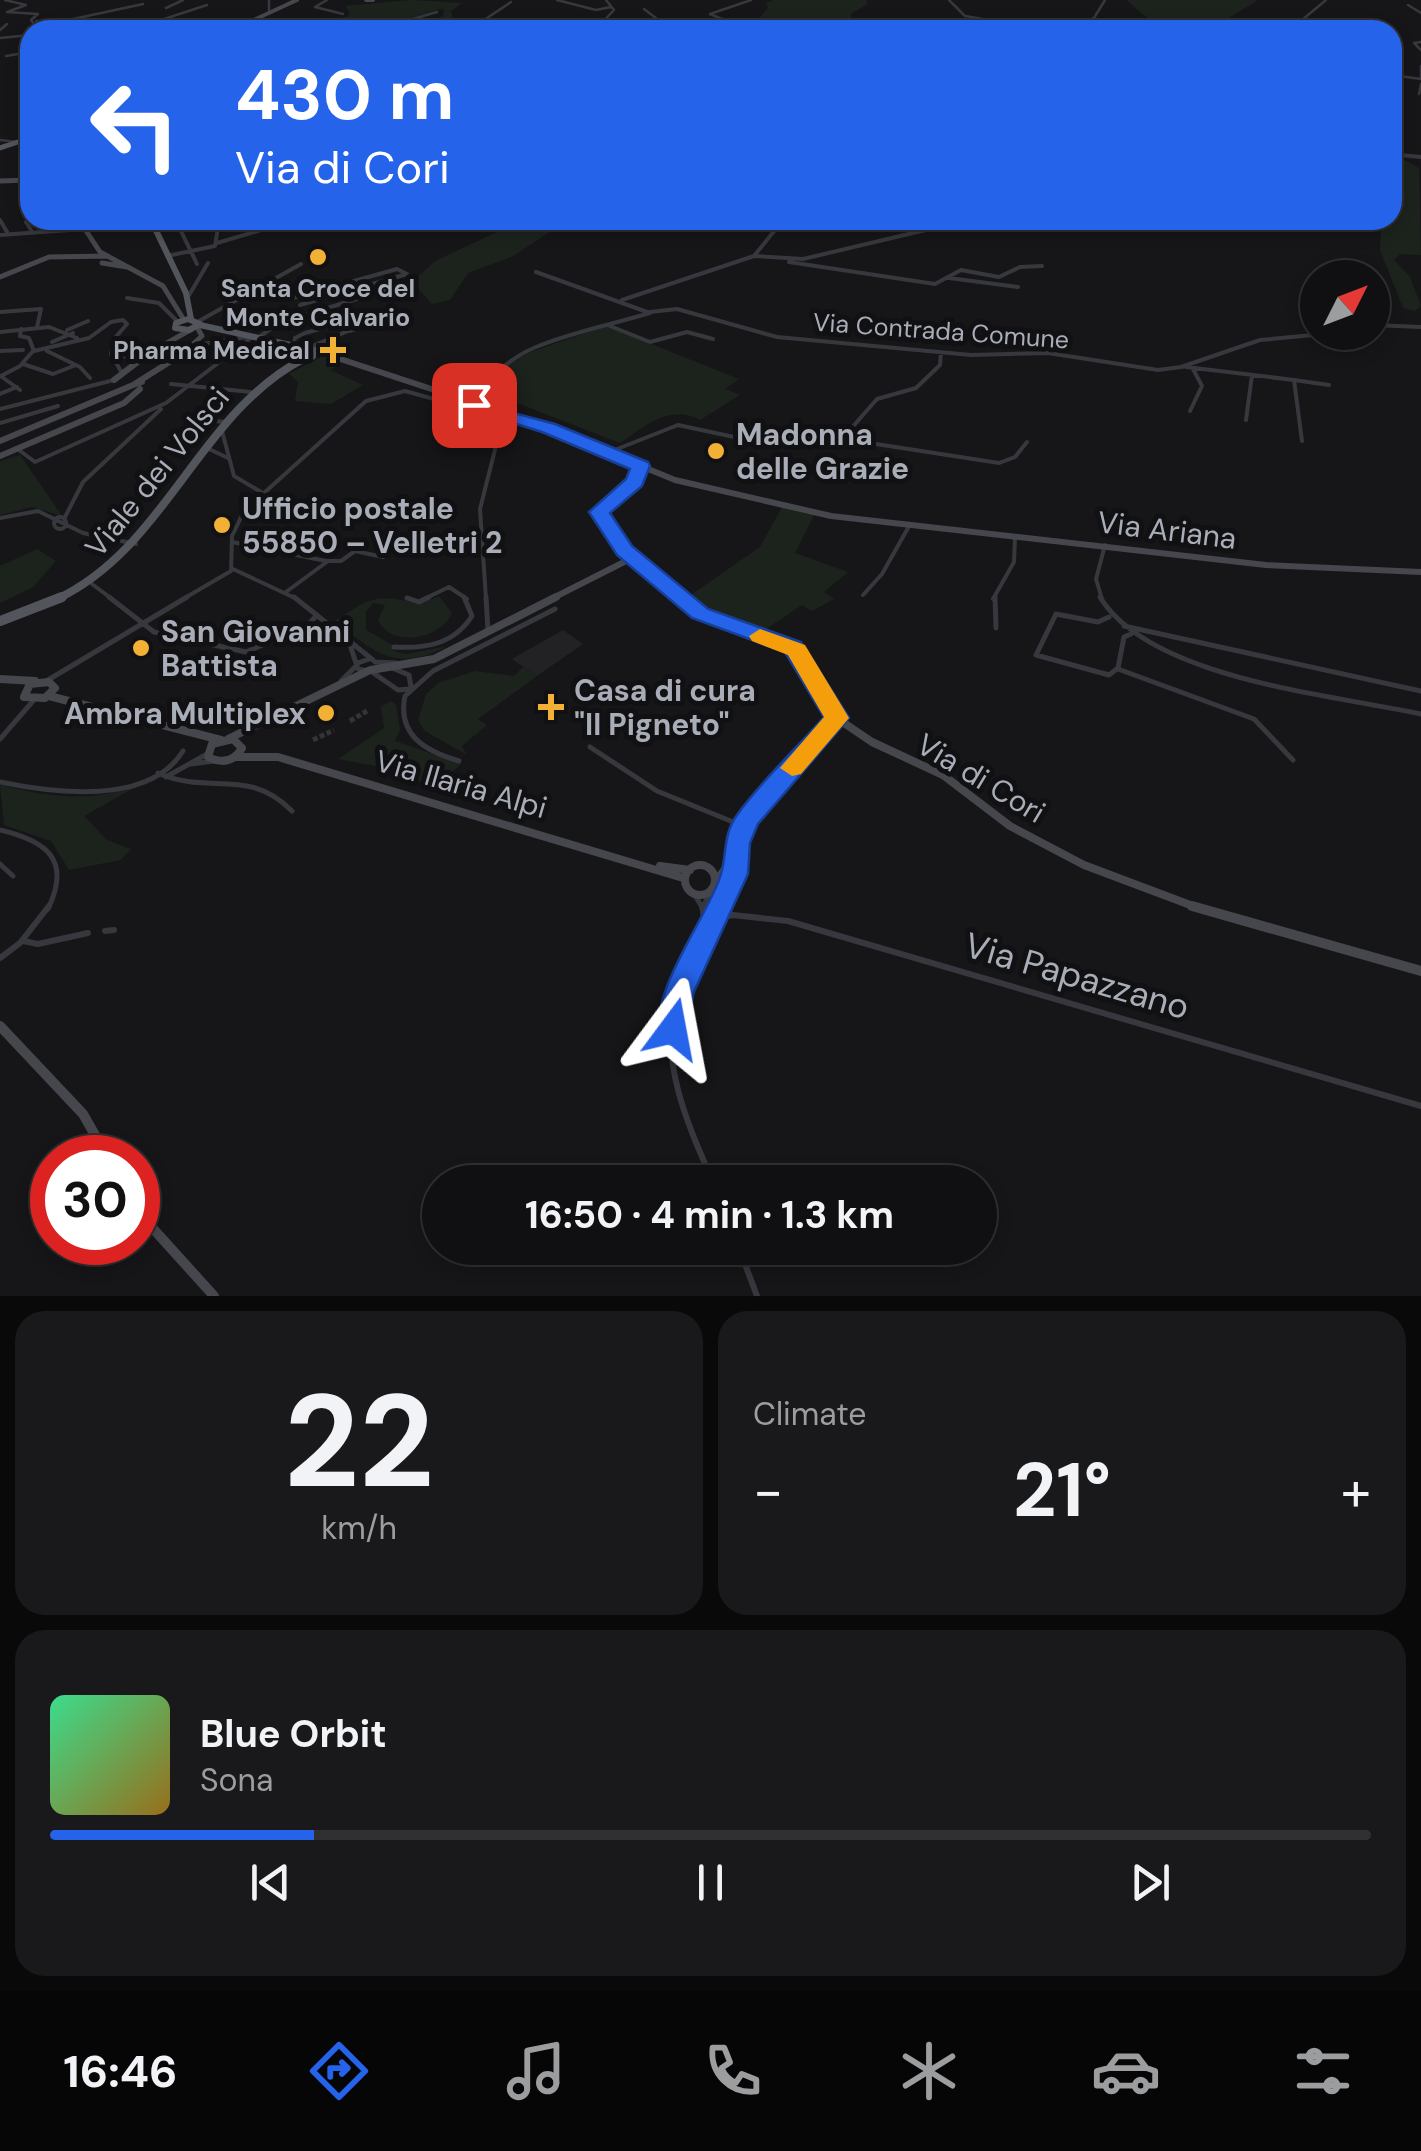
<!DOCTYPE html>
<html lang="en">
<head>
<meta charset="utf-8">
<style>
	:root { --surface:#101012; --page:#19191b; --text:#f1f3f6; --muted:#9c9d9f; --line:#303032; --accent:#2563eb }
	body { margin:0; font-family:"DM Sans",sans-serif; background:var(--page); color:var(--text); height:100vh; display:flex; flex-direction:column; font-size:38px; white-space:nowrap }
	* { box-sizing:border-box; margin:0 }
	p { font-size:32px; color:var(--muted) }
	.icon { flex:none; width:55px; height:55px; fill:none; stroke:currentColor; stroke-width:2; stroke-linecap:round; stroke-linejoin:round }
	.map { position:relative; height:1296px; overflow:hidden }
	.sheet { display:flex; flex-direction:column; gap:15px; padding:15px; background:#09090a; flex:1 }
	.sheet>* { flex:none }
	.hud { position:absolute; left:20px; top:20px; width:1382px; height:210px; border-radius:30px; box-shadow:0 5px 15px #0003,0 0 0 2px var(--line); background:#2563eb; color:#fff; overflow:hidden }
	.needle { width:65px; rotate:48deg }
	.tools { position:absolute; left:1300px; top:260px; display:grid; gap:20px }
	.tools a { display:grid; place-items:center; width:90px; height:90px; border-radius:50%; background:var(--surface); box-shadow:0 5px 15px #0003,0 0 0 2px var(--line); font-size:50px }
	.speed { position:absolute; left:30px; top:1135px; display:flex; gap:20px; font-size:50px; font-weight:700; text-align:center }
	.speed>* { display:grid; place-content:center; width:130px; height:130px; border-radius:50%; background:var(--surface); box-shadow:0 5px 15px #0003,0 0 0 2px var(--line); line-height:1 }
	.speed .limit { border:15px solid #d22; background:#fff; color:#111 }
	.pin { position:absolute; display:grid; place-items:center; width:85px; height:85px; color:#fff; margin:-42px; border-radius:20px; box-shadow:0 5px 15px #0006 }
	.me { position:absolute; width:110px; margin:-55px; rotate:13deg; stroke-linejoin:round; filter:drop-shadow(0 0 8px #0008) }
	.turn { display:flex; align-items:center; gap:35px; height:210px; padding:0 50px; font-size:45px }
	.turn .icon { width:130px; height:130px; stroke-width:2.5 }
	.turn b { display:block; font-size:70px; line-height:85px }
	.big { font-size:75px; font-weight:700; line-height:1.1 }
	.sheet .widget { flex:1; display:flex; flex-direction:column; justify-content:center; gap:15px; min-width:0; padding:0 35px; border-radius:30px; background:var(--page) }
	.sheet .dial { align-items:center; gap:0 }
	.dial b { font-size:130px; line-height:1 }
	.song { display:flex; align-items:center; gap:30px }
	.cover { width:120px; height:120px; border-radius:15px; background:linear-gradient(135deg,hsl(150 70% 55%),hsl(40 70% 35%)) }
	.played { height:10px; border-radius:5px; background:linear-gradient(90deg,var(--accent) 20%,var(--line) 20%) }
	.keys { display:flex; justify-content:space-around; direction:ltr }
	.heat { display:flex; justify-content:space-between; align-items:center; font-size:55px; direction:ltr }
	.sheet .tiles { flex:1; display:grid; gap:15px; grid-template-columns:1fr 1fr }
	.widget:last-child { grid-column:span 2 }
	.trip { position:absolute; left:422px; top:1165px; width:575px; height:100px; border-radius:50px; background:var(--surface); box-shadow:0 5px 15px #0003,0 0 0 2px var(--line); font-weight:700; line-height:100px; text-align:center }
	.tab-bar { display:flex; height:160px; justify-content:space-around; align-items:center; background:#060607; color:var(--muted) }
	.tab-bar .icon { width:70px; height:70px }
	.tab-bar .current { color:var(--accent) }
	.tab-bar b { font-size:45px; color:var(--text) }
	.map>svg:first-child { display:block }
	.built { fill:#222225 }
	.green { fill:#1c231d }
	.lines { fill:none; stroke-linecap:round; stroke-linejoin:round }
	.street-tunnel { stroke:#333438; stroke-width:5; stroke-dasharray:5 2.5; stroke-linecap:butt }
	.street-far3 { stroke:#37383d; stroke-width:2.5 }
	.street-far2 { stroke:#37383d; stroke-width:4 }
	.street-far1 { stroke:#37383d; stroke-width:5 }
	.street { stroke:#37383d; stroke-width:6 }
	.secondary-far4 { stroke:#45474d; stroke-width:4 }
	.secondary-far3 { stroke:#45474d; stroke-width:5 }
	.secondary-far2 { stroke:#45474d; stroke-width:6 }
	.secondary-far1 { stroke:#45474d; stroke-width:8 }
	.secondary { stroke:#45474d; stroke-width:10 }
	.primary-far3 { stroke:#53555c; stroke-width:5 }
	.primary-far2 { stroke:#53555c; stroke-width:6 }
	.primary-far1 { stroke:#53555c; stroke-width:8 }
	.primary { stroke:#53555c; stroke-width:10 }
	.route { fill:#2563eb; stroke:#184099; stroke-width:2.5 }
	.slow { fill:#f59e0b }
	.poi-dot { fill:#f2b134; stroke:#111113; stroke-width:4 }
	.labels { text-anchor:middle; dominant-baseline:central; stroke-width:10; stroke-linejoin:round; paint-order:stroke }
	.far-poi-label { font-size:25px; font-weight:bold; fill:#a8adb8; stroke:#111113 }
	.far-street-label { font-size:25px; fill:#a8adb8; stroke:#111113 }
	.poi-label { font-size:30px; font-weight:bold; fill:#a8adb8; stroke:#111113; text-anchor:start }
	.street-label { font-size:30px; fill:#a8adb8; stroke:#111113 }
	.near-street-label { font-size:35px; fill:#a8adb8; stroke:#111113 }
</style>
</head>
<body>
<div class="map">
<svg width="1421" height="1296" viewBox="0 0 1421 1296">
	<rect width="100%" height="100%" fill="#161618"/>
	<path class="built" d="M563 630 583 644 537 676 512 659Z"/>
	<path class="green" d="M411 0 462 3 451 11 453 18C439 30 423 30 406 30L443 16 444 8 371 30H273L280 23 347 17 350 13 345 6Z
		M773 0H866L868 4 852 13 849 25 844 27 858 30H777L778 27 757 21 768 8 766 3Z
		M1127 0H1258C1206 33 1176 49 1127 0Z
		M1397 156 1419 168 1421 255 1400 254 1394 260 1410 277 1421 306 1415 311 1403 308 1380 250 1381 225 1392 220 1396 183 1393 157Z
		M487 220H568L513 256 468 273 450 300 432 304 418 288 419 276 435 261 501 230Z
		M606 326 739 379 725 389 740 395 700 420C670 403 644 427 620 443L489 392 504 367 528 353Z
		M323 356 340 364 330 370 363 385 331 404 295 401 298 382 289 374Z
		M20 455 62 516 32 507 0 515V461Z
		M782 507 814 515 795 553 848 572 824 592 834 599 812 611 802 605 760 633 736 627 685 599 760 547Z
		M37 549 56 561 33 587 0 603V566Z
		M439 596 452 613C441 639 391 649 378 620L385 605 373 603 366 612V630L395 646 393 651 407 654 448 646C393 673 377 653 334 621 348 613 361 602 377 599 405 595 410 610 439 596Z
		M523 667 537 676 478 719 487 725 462 746 467 755 425 731 418 720 426 694 438 683 475 671 514 676Z
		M391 701 396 705 400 730 395 741 461 764 435 787 381 767 338 759 384 728 381 707Z
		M152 778 84 816 107 840 131 849 121 860 69 870 51 841 4 825 0 785C54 798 100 805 152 778Z"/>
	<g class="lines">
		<path class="street-tunnel" d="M350 721 367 711
			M313 740 334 730"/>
		<path class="street-far3" d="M5 0 26 5 7 12 38 14 31 20 38 30
			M269 0V12
			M327 0 315 7 343 14
			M557 0 596 10 611 7
			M949 0 965 16 1008 23 996 30
			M1408 5 1421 13
			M166 8 183 0
			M644 9 665 25V30
			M36 21H64L143 4
			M0 30 7 24
			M50 30 155 22 207 5
			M375 30 437 12
			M469 30 511 2
			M595 30 614 10 606 0
			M703 30 729 22 710 14 751 0
			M1069 30 1094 18 1105 0
			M1290 30 1326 0
			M0 38 30 35
			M1421 42 1414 43 1421 50
			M6 56 30 52
			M1421 66V77
			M1392 75 1421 79
			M1419 94 1421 84
			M0 140 17 142
			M1392 154 1421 157"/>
		<path class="street-far2" d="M1400 155 1421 157
			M30 219 26 222 31 230
			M0 220 7 232
			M42 220 66 230
			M766 220 780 224
			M179 227 197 264
			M0 235 84 229
			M217 243 295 220
			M167 256 215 246 219 221
			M754 256 803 259 951 224H1079L1096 220
			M789 262 935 284 961 270 999 277 1020 267 1042 266
			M949 278 1018 287
			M262 288 293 298
			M188 297 208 263
			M127 298 159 303 178 322
			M293 298 397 269 407 274 300 305
			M622 300 754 256 779 225 791 220
			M0 312 41 309 37 327
			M650 312 677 309 777 337 971 355 1048 353 1158 370 1181 367 1260 340 1346 332
			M199 321 301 264
			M1372 325 1421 327
			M610 326 650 342 687 332 713 339
			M21 329 20 336 29 338 34 351
			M67 330 88 321
			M349 331 389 319
			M0 332 49 327 77 338
			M259 337 279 323 415 281
			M52 342 73 333
			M196 345 247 337
			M294 345 295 338 305 333 373 315 389 319
			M310 347 348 331 340 323
			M0 351 23 350
			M34 351 89 338 111 322 123 320 127 324 114 339 111 354 122 373
			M47 351 80 367 90 378
			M150 352 178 357
			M118 354 138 361
			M23 364 53 374 76 365
			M1186 367 1294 380 1302 441
			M1 376 20 366 33 351
			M2 377 20 390
			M1294 380 1329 385
			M171 384 251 392
			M0 394 17 387
			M458 398C489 385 505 359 536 347 572 332 613 324 650 313L536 272
			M0 409 114 380
			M1190 411 1202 386 1193 369
			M200 420 227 422
			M1246 420 1252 375
			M0 423 58 406
			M222 431 234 476 261 492
			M189 433 224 390
			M842 439 877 399 916 388 940 365 941 352
			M209 449 228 458
			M19 450 35 462 166 403 252 337
			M607 453 678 425 734 437 850 440 999 463 1015 457 1027 442
			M54 523a6 6 0 1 1 12 0a6 6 0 1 1-12 0Z
			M0 518 38 511 83 533 136 544
			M64 519 83 482 161 409
			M232 542 326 561
			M233 569 297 599
			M92 584 112 599
			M286 592 328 561H341L355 551 383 557
			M863 595 882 574 908 528
			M407 598 411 599
			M183 599 231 571 232 536 244 511 366 401 405 391 481 412 495 411
			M424 599 449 587 467 599
			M486 599 480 509 504 414
			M993 599 1014 562 1015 537
			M1102 599 1096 579 1105 545"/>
		<path class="street-far1" d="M109 597 154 632 246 652 307 626 317 615
			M294 597 373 660
			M486 597 488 631
			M995 597 996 628
			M1100 597C1150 679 1333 695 1421 714
			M407 598 419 602 429 597
			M1109 617 1098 622 1056 614 1036 655 1109 675 1118 668 1124 637 1131 634
			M1124 626 1421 691
			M302 629 336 632
			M349 642 358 669 368 671
			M394 647C426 649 454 644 472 616L464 597
			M375 662 396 663
			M358 663 369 659
			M392 668 409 675 411 687
			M1118 669 1254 719 1293 760
			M372 672 398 690 410 689
			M48 680 187 597
			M341 681 357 665
			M0 739 33 701
			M590 747 657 791 743 826
			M459 761C425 751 397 735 405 696L433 671 555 609
			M191 764 214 761
			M158 773C209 796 247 766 292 811
			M166 777 207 754
			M0 782C53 793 149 806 183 751
			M0 830C46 841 72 859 48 909
			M0 864 13 876
			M693 892 703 909
			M703 906 713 889
			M719 909 734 876 736 853"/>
		<path class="street" d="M702 906C711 943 686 968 676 1002 659 1063 689 1127 713 1182
			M716 918 733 915 788 921 1421 1106
			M105 931 114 930
			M707 936 720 906
			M23 941 38 944 88 933
			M0 958 20 943 49 906
			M739 1248 757 1296"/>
		<path class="secondary-far4" d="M366 0H373
			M232 30 297 0"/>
		<path class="secondary-far3" d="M0 181 30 180
			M79 220 100 252 163 286 184 320
			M102 263 127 267
			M0 277 49 257 108 256
			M316 351 323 353
			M149 353 192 329
			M183 353 202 336 197 327"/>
		<path class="secondary-far2" d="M316 351 541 425 675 480 831 516 1266 565 1421 572
			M114 380 152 351
			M142 382 133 385 187 351
			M0 441 133 385
			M0 456 124 403 140 389
			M641 466 635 482 600 512 626 552 680 599
			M551 599 632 558"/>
		<path class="secondary-far1" d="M677 597 721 623 793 647 841 721 872 742 943 775 1010 826 1084 865 1201 909
			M371 670 434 659 556 597
			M0 679 35 681
			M49 682 55 688 45 698 24 697 30 684Z
			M49 696 221 740
			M228 739 368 671
			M233 739 242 748C234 762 222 764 208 757L212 744Z
			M235 757H278L683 878
			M685 880a15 15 0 1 1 30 0a15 15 0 1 1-30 0Z
			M660 866 690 870
			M718 879 736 853 750 815 837 718"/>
		<path class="secondary" d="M1192 906 1421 971
			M0 1026 83 1114 108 1158
			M138 1212 214 1296"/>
		<path class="primary-far3" d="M0 148 30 138"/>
		<path class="primary-far2" d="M151 220 186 293 191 319
			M188 319 200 324 189 330 175 328 176 323Z
			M200 325 304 348
			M296 353 311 348 314 353"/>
		<path class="primary-far1" d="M303 351 294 354 312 356 316 351
			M57 599C167 547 199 412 305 358"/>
		<path class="primary" d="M0 621 62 597"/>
	</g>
	<path class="route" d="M468 401 555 424 648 462 650 466 642 486 610 513 632 546 708 609 801 642 849 718 758 824 750 843 748 874 694 992 684 1038H663C643 999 710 914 721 874 727 853 723 834 737 815 762 780 796 749 824 717L785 652 692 618 617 555 589 512 626 479 630 469 542 432 468 409Z"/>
	<path class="slow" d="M760 629 805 645 849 718 801 774 792 776 780 768 824 717 788 655 752 641 749 636Z"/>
	<g class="poi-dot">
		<circle cx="318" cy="257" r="10"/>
		<path d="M328 335h10v10h10v10h-10v10h-10v-10h-10v-10h10z"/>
		<circle cx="716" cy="451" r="10"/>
		<circle cx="222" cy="525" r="10"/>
		<circle cx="141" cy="648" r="10"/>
		<path d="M546 692h10v10h10v10h-10v10h-10v-10h-10v-10h10z"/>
		<circle cx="326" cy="713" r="10"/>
	</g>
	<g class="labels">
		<g class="far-poi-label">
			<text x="318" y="288">Santa Croce del<tspan x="318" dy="29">Monte Calvario</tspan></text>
			<text x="310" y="350" text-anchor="end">Pharma Medical</text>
		</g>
		<g class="far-street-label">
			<text transform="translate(941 331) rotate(4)">Via Contrada Comune</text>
		</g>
		<g class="poi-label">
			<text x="736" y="434">Madonna<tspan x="736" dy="34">delle Grazie</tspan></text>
			<text x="242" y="508">Ufficio postale<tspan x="242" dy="34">55850 – Velletri 2</tspan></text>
			<text x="161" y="631">San Giovanni<tspan x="161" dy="34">Battista</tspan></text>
			<text x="574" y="690">Casa di cura<tspan x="574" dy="34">"Il Pigneto"</tspan></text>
			<text x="306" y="713" text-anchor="end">Ambra Multiplex</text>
		</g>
		<g class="street-label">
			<text transform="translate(157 472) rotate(-51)">Viale dei Volsci</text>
			<text transform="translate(1167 530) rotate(7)">Via Ariana</text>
			<text transform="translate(981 778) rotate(31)">Via di Cori</text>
			<text transform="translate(461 784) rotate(16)">Via Ilaria Alpi</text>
		</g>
		<g class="near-street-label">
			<text transform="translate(1077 976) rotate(16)">Via Papazzano</text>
		</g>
	</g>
</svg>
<div class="tools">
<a><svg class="needle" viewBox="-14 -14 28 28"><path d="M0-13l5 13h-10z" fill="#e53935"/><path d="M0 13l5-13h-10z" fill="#9c9d9f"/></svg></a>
</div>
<div class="speed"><div class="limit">30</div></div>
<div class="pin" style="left:474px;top:405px;background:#d93025"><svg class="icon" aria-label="arrive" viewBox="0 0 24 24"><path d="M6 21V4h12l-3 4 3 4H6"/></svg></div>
<svg class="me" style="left:673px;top:1029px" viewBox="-20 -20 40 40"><path d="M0-17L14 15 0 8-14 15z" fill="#2563eb" stroke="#fff" stroke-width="4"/></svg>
<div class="trip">16:50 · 4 min · 1.3 km</div>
<div class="hud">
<div class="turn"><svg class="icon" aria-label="left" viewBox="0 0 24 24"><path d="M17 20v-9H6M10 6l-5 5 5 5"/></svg><div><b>430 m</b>Via di Cori</div></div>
</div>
</div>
<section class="sheet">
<div class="tiles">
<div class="widget dial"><b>22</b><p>km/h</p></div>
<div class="widget"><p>Climate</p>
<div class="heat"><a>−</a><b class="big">21°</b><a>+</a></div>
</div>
<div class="widget">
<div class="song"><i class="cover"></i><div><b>Blue Orbit</b><p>Sona</p></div></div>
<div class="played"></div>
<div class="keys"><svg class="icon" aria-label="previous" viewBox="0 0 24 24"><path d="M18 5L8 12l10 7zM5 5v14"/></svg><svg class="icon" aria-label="pause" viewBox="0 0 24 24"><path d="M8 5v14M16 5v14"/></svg><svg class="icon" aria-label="next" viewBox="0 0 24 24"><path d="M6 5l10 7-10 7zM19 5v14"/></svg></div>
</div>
</div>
</section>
<nav class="tab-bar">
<b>16:46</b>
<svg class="icon current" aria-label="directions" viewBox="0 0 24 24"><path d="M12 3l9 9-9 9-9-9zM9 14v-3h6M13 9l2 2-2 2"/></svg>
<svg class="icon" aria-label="music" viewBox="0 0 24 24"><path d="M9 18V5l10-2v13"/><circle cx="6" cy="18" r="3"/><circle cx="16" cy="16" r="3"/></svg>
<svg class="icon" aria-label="phone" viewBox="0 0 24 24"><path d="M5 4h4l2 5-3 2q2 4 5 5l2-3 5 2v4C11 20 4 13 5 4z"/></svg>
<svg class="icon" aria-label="climate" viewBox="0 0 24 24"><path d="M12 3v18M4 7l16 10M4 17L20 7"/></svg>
<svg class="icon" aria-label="car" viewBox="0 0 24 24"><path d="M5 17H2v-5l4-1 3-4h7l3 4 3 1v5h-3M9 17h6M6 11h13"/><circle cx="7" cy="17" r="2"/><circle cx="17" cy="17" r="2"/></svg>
<svg class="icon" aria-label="filters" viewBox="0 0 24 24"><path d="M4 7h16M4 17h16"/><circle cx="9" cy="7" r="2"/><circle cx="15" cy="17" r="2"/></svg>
</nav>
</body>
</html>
